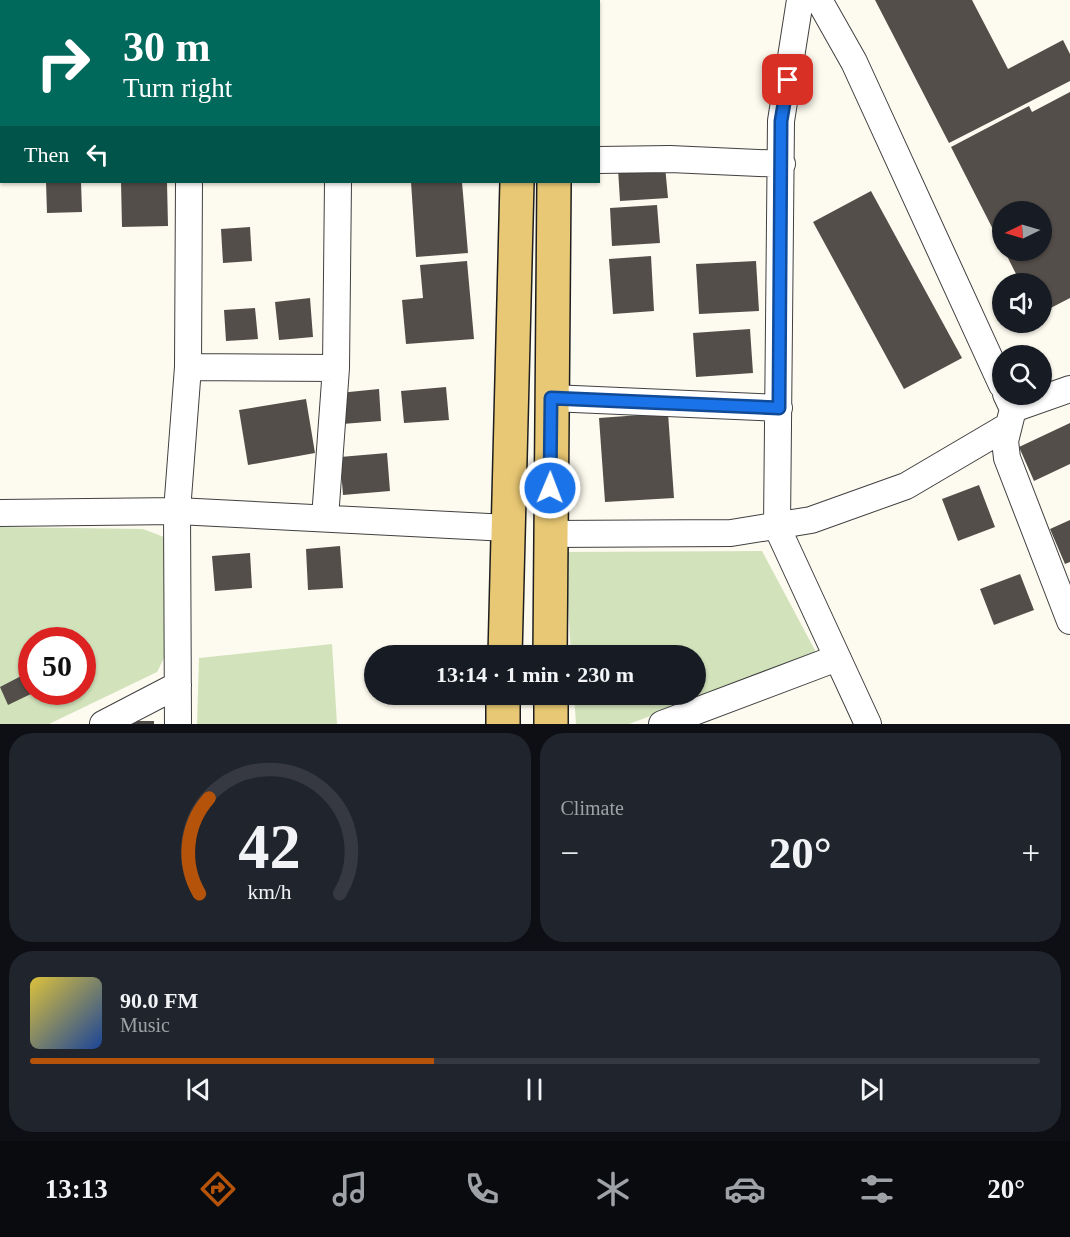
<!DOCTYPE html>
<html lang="en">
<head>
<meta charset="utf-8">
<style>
	:root { --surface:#171b24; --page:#20242c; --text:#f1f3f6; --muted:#9ea1a6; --line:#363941; --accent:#b45309 }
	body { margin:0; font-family:"Times New Roman",serif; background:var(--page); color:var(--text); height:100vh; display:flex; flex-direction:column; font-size:22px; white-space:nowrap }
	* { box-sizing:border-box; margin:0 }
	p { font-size:20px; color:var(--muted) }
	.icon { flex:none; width:33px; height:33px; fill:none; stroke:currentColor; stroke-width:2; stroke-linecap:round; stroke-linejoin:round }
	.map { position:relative; height:724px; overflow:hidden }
	.sheet { display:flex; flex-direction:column; gap:9px; padding:9px; background:#0d0f14; flex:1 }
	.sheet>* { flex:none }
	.banner { position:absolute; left:0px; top:0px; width:600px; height:183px; box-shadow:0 2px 4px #0004; background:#00695c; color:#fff; overflow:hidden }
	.needle { width:39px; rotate:265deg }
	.buttons { position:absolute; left:992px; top:201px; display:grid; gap:12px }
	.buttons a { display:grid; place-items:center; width:60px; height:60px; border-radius:50%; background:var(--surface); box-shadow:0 2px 4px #0004; font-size:30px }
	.speed { position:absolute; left:18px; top:627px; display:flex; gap:12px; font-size:30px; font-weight:700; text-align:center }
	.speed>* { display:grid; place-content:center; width:78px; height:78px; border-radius:50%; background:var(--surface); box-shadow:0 2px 4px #0004; line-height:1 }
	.speed .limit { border:9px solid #d22; background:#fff; color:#111 }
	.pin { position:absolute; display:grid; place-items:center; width:51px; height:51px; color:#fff; margin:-26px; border-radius:12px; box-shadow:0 3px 9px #0006 }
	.me { position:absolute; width:66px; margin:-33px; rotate:1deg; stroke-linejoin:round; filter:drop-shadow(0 0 4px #0008) }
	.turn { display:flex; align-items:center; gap:21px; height:126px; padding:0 24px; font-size:27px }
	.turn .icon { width:78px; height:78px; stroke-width:2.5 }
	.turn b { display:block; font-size:42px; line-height:51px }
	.then { display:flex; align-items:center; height:57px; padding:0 24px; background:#0003; gap:12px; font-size:22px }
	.big { font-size:45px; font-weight:700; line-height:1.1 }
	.sheet .card { flex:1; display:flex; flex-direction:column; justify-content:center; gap:9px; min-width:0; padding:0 21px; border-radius:24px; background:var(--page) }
	.sheet .dial { align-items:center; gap:0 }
	.dial svg { height:156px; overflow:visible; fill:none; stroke:var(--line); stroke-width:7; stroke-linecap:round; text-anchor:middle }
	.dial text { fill:var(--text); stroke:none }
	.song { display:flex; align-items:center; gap:18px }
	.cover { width:72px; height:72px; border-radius:9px; background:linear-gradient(135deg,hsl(50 70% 55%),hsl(220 70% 35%)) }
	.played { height:6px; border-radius:3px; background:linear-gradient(90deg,var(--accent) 40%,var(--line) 40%) }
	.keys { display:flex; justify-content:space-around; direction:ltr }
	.heat { display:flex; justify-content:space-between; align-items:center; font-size:33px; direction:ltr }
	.sheet .tiles { flex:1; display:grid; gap:9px; grid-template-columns:1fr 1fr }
	.card:last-child { grid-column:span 2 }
	.trip { position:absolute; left:364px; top:645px; width:342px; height:60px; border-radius:30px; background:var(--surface); box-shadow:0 2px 4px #0004; font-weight:700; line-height:60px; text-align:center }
	.tabs { display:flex; height:96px; justify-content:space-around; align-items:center; background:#090b0e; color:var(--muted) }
	.tabs .icon { width:42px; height:42px }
	.tabs .current { color:var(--accent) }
	.tabs b { font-size:27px; color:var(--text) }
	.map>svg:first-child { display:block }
	.green { fill:#d2e3bc; fill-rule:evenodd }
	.building { fill:#544e4a }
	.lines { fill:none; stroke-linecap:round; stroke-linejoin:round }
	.minor-casing { stroke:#404040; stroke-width:28 }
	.major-casing { stroke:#1e1e1e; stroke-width:36 }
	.minor { stroke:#fff; stroke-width:26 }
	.major { stroke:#e8c874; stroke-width:33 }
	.route-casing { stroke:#114b97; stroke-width:15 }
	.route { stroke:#1a73e8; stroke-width:10 }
</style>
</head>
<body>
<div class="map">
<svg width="1070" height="724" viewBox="0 0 1070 724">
	<rect width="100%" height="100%" fill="#fdfaef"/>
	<path class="green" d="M0 7H2L1 118H0Z
		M0 527 143 529 164 537V658L157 672 49 724H0ZM32 640H82V692H32Z
		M762 551 817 654 629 724H576L574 695 696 694V656L571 655 565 552Z
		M332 644 337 724H197L199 658Z"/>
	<path class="building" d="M875 0H972L1008 69 1063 40 1070 54V81L949 143Z
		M1070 92V298L1041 313V284H1021L1004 250H1041V212H1002V247L951 147 1029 106 1032 112Z
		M665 166 668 198 620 201 618 169Z
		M46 182H81L82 212 47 213Z
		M121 182H167L168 226 122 227Z
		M411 182H462L468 253 416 257Z
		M871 191 962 358 904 389 813 222Z
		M657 205 660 243 612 246 610 208Z
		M250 227 252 261 223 263 221 229Z
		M651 256 654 311 613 314 609 259Z
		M467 261 474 339 406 344 402 300 423 298 420 265Z
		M756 261 759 311 699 314 696 264Z
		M310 298 313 337 279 340 275 302Z
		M255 308 258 339 226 341 224 310Z
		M750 329 753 373 696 377 693 333Z
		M446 387 449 420 404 423 401 391Z
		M379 389 381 421 342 424 339 393Z
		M306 399 315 453 248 465 239 410Z
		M668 413 674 498 605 502 599 418Z
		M1070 423V464L1034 481 1019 447Z
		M387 453 390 491 343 495 340 457Z
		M979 485 995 527 958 541 942 499Z
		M1070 520V562L1065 564 1050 529Z
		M340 546 343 588 308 590 306 549Z
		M250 553 252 588 215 591 212 556Z
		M1020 574 1034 610 994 625 980 589Z
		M23 675 32 692H35L8 705 0 687Z
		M106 721H154V724H106Z"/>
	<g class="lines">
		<defs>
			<path id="minor" d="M380 0 408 2
				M800 0 781 121 777 527 868 724
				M819 0 854 62 1002 385
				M202 2V0
				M0 140H2
				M598 160 670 159 782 164
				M188 367 336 368
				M1006 394 1013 409 1005 441 1007 458 1070 621
				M551 398 779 408
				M1013 409 1070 389
				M0 513 177 511 508 528
				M325 518 336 368 338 182
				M549 534 731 533 811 520 906 486 1008 426
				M103 724 178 685
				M178 724 177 511 188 367 189 182
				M662 724 837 658"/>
			<path id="major" d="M518 2V0
				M555 2V0
				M505 656 517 182
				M550 656 554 182
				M551 694V724
				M503 724V694"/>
		</defs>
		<use href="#minor" class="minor-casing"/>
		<use href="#major" class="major-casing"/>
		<use href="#minor" class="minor"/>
		<use href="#major" class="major"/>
	</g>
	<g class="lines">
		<defs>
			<path id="route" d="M550 488 551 398 779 408 781 121 788 80"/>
		</defs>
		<use href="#route" class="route-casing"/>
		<use href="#route" class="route"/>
	</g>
</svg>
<div class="buttons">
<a><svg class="needle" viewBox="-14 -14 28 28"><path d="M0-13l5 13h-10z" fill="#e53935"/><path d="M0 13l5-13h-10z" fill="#9ea1a6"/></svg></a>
<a><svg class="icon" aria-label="sound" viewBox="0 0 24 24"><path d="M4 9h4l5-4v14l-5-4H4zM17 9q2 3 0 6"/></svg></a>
<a><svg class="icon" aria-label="search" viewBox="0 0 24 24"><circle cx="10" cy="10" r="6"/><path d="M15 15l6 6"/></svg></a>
</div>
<div class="speed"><div class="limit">50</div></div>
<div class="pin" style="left:788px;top:80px;background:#d93025"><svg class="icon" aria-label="arrive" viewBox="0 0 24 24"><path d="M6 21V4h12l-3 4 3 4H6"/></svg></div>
<svg class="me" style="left:550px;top:488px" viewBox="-20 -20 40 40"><circle r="17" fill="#1a73e8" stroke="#fff" stroke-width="3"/><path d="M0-11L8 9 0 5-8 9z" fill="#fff"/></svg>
<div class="trip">13:14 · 1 min · 230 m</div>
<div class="banner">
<div class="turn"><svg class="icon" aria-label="right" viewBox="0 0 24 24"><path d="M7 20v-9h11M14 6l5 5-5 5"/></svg><div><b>30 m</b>Turn right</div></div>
<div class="then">Then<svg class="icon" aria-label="left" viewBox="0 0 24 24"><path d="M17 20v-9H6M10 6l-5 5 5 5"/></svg></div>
</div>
</div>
<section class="sheet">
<div class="tiles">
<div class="card dial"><svg viewBox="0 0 100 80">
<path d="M14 69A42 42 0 1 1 86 69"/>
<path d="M14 69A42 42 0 0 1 19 20" stroke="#b45309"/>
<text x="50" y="56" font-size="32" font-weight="700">42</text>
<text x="50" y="72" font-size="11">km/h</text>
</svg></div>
<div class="card"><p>Climate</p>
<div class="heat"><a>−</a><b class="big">20°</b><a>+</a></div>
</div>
<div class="card">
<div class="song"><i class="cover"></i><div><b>90.0 FM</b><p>Music</p></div></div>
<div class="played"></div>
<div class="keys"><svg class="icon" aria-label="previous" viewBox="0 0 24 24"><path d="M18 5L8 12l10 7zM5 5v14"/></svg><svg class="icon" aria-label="pause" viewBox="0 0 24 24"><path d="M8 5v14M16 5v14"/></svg><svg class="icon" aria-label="next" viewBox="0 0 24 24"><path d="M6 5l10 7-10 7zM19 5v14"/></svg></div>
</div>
</div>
</section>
<nav class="tabs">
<b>13:13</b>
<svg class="icon current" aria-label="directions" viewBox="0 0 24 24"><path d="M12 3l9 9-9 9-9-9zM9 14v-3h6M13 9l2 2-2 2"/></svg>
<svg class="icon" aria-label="music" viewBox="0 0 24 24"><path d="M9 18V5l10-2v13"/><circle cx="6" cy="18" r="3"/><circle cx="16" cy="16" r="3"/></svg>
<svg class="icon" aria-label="phone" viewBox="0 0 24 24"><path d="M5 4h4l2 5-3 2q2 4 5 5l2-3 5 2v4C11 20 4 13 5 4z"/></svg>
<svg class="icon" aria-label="climate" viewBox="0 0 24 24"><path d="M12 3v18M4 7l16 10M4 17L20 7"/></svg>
<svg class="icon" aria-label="car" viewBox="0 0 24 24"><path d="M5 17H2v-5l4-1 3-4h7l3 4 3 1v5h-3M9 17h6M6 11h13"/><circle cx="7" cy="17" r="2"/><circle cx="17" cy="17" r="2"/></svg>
<svg class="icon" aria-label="filters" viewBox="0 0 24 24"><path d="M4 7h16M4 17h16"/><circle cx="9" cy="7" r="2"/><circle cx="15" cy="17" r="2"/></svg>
<b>20°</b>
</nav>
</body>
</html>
